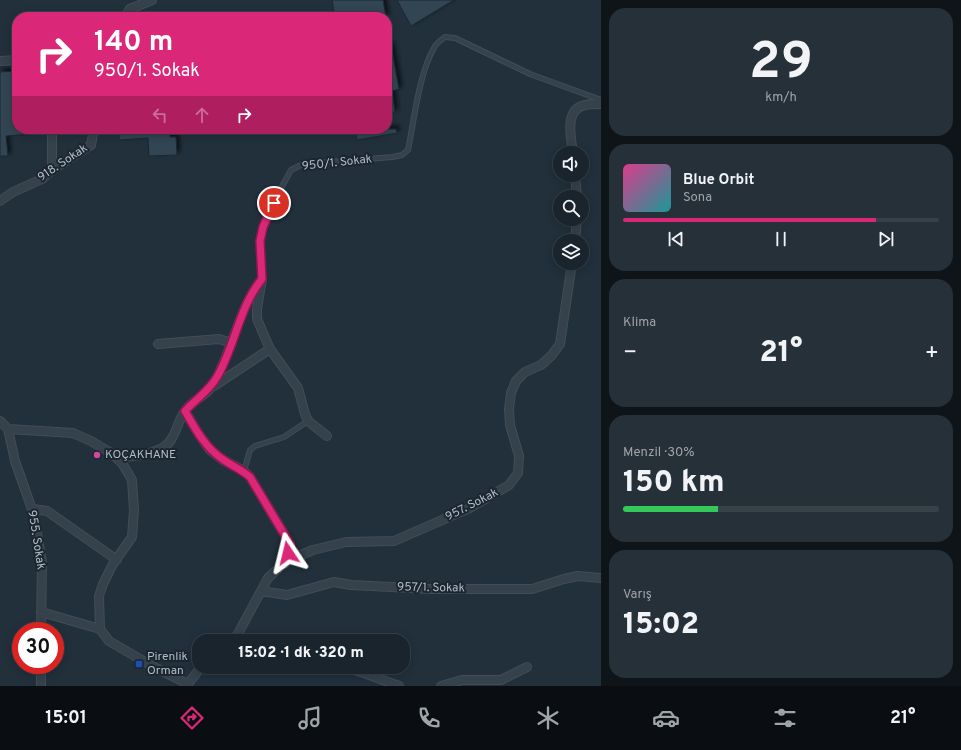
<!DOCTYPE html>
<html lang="tr">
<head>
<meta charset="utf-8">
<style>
	:root { --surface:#19242c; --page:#263038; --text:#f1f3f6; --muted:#9fa4a9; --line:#374148; --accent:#db2777 }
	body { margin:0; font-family:Overpass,sans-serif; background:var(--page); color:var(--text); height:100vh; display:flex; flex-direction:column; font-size:15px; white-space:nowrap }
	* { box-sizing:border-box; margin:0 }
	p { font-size:13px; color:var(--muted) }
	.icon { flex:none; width:22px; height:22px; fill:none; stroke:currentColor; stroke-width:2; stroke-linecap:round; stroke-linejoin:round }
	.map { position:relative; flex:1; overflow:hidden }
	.panel { display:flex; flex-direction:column; gap:8px; padding:8px; background:#0e1418; width:360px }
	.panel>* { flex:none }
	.banner { position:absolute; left:12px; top:12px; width:380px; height:122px; border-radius:16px; box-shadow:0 2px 10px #0003,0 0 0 1px var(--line); background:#db2777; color:#fff; overflow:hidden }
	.tools { position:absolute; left:553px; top:146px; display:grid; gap:8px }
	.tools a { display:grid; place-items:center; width:36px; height:36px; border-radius:50%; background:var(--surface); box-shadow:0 2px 10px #0003,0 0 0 1px var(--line); font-size:20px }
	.speed { position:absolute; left:12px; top:622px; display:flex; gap:8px; font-size:20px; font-weight:700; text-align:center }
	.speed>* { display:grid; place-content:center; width:52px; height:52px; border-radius:50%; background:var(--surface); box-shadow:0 2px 10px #0003,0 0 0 1px var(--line); line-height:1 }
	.speed .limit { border:6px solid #d22; background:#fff; color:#111 }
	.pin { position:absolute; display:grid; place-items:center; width:34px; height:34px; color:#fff; margin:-17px; border:2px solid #fff; border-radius:50%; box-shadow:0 1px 4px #0007 }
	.me { position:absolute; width:44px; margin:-22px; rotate:350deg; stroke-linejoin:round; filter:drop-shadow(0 0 3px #0008) }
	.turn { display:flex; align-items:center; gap:14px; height:84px; padding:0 16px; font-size:18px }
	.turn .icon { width:52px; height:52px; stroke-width:2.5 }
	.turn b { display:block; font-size:28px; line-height:34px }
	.lanes { display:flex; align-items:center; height:38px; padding:0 16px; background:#0003; justify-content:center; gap:20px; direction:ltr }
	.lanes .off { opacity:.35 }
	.big { font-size:30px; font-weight:800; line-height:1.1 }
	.panel .tile { flex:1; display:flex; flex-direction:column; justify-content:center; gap:6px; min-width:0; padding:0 14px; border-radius:16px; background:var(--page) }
	.panel .dial { align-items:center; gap:0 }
	.dial b { font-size:52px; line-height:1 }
	.song { display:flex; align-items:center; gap:12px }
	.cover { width:48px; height:48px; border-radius:6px; background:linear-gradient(135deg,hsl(330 70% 55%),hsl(180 70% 35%)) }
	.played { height:4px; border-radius:2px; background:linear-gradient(90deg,var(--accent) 80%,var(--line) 80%) }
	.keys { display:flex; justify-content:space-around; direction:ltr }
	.heat { display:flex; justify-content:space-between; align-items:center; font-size:22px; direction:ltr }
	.charge { height:6px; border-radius:3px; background:linear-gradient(90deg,#34c759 30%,var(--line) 0) }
	.trip { position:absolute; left:192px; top:634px; width:218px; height:40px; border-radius:16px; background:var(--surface); box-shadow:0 2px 10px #0003,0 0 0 1px var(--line); font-weight:800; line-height:40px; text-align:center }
	.tab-bar { display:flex; height:64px; justify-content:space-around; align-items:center; background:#0a0e12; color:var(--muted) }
	.tab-bar .icon { width:28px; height:28px }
	.tab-bar .current { color:var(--accent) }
	.tab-bar b { font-size:18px; color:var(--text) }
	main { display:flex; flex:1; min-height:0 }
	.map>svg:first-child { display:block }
	.building { fill:#334452; stroke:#1d2832; filter:url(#shadow) }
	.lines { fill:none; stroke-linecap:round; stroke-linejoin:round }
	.service-casing { stroke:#424d57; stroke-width:6 }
	.minor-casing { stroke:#424d57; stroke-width:10 }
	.service { stroke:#35414b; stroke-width:4 }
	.minor { stroke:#35414b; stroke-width:8 }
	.route-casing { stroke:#8e194d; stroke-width:10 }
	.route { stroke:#db2777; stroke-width:7 }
	.hotel-dot { fill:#d1479c; stroke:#1b2630; stroke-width:1.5 }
	.transit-dot { fill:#1a4fb4; stroke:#1b2630; stroke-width:1.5 }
	.labels { text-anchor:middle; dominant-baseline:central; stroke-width:4; stroke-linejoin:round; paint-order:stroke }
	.street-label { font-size:12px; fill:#b0bcc7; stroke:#1b2630 }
	.poi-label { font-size:12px; fill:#b0bcc7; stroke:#1b2630; text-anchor:start }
</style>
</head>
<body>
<main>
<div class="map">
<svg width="601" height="686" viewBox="0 0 601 686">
	<defs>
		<filter id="shadow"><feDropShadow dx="3" dy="-3" stdDeviation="2" flood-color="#0009"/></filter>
	</defs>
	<rect width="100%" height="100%" fill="#21303b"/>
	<path class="building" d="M332 0H383L386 17H335Z
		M397 0H454L411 26Z
		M387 45H391L399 89 392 91 395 112 387 113Z
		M17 71V129H31V134L6 136 8 156H0V72Z
		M119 129H170V137H176L177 155 149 156 148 138 119 140Z
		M355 129H396L397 133 357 140Z"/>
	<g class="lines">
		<defs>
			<path id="service" d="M262 279 260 241 263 227 279 192 291 170 303 164 393 157 402 155 408 150C414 121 419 73 434 48 436 43 441 40 445 37L455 38 530 74 601 100
				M244 471 250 450 255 446 284 437 308 421"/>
			<path id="minor" d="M125 17 130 9 152 0
				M0 61 17 60
				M573 153C571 138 564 109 585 105 590 104 596 104 601 104
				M52 170V129
				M575 175 577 197
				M0 201 13 192 42 179 52 170 91 145 94 129
				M575 241 577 219
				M262 279 257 309V319L270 349 298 388 305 414 308 421 327 436
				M158 344 219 339 232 343
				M214 386 270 349
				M185 411 198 433 210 450 223 460 244 471 250 477 290 544 288 553 281 565
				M0 421 8 429 73 433 91 441 111 453 122 463 132 480 134 510 132 537 113 564 103 584 99 596 100 629 109 641 152 666 188 684 187 686
				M8 429 15 461 34 515 42 562 41 631
				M117 458C133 456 164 455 172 438 177 430 179 419 185 411 191 402 201 398 208 391 212 387 215 380 218 375 234 344 240 306 262 279
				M33 509 47 511 117 560
				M261 591 287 595 334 582 351 585 430 589H532L564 579 578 576 601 578
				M41 612 100 629
				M234 641 268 578 281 566 293 558 313 550 346 542 394 541 470 508 509 485 518 473 519 456 510 425 509 409 511 393 516 381 525 372 541 365 551 356 560 344 572 263
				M41 665V686
				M344 667 364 673 399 686
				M188 684 201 667
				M441 686 462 680H501L527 667"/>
		</defs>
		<use href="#service" class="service-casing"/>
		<use href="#minor" class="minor-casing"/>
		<use href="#service" class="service"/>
		<use href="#minor" class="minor"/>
	</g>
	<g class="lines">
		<defs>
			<path id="route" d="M274 203 263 227 260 241 262 279C239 307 235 346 217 377 209 391 196 399 185 411 195 428 204 446 221 458 230 465 241 469 250 477L290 544 288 553"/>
		</defs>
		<use href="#route" class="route-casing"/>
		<use href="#route" class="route"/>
	</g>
	<circle class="hotel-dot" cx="97" cy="455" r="4"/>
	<rect class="transit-dot" x="135" y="660" width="8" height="8" rx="2"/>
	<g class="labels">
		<g class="street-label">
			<text transform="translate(63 163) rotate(-34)">918. Sokak</text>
			<text transform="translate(337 163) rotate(-6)">950/1. Sokak</text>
			<text transform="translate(472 505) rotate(-27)">957. Sokak</text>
			<text transform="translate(36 540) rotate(81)">955. Sokak</text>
			<text transform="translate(431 588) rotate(1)">957/1. Sokak</text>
		</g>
		<g class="poi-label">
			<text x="105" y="455">KOÇAKHANE</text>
			<text x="147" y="657">Pirenlik<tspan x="147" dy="14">Orman</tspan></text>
		</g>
	</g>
</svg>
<div class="tools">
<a><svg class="icon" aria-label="sound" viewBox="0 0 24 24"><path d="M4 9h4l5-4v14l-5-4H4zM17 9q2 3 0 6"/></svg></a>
<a><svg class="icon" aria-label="search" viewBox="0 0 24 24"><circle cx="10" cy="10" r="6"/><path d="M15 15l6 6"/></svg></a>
<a><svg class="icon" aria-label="layers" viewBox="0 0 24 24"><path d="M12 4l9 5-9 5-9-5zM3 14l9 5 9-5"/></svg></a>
</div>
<div class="speed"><div class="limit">30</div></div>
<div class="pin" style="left:274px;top:203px;background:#d93025"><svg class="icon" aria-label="arrive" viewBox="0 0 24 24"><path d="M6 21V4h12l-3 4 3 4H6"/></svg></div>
<svg class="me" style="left:288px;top:553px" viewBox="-20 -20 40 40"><path d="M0-17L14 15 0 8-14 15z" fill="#db2777" stroke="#fff" stroke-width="4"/></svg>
<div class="trip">15:02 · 1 dk · 320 m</div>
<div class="banner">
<div class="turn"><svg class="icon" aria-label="right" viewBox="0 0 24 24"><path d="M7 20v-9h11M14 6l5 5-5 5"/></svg><div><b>140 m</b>950/1. Sokak</div></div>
<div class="lanes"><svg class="icon off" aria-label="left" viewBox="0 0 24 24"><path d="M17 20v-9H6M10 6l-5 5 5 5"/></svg><svg class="icon off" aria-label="ahead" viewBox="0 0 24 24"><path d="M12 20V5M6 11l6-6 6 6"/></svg><svg class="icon" aria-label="right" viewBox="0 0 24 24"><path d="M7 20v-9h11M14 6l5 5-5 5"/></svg></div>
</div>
</div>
<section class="panel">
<div class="tile dial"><b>29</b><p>km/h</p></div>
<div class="tile">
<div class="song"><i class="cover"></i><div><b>Blue Orbit</b><p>Sona</p></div></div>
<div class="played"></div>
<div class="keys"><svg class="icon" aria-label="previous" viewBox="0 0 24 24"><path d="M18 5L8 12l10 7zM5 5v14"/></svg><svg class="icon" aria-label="pause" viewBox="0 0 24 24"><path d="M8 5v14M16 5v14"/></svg><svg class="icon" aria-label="next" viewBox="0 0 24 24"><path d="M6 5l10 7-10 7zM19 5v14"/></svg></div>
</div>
<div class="tile"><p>Klima</p>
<div class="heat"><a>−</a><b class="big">21°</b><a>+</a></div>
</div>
<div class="tile"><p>Menzil · 30%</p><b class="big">150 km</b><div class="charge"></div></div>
<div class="tile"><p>Varış</p><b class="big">15:02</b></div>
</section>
</main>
<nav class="tab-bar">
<b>15:01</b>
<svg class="icon current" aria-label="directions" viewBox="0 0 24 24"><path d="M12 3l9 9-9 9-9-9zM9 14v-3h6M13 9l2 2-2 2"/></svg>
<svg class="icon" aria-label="music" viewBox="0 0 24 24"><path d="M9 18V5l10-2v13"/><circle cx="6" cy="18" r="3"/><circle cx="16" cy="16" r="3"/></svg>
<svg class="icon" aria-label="phone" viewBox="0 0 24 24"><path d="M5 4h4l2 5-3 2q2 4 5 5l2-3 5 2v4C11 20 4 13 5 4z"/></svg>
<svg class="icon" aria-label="climate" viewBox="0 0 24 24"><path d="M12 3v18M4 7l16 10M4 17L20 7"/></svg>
<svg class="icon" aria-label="car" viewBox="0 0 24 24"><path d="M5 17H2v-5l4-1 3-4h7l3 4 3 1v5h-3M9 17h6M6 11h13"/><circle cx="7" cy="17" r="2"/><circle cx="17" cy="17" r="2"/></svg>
<svg class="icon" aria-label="filters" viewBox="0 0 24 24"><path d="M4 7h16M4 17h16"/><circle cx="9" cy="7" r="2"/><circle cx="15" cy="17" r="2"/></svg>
<b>21°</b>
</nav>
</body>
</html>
